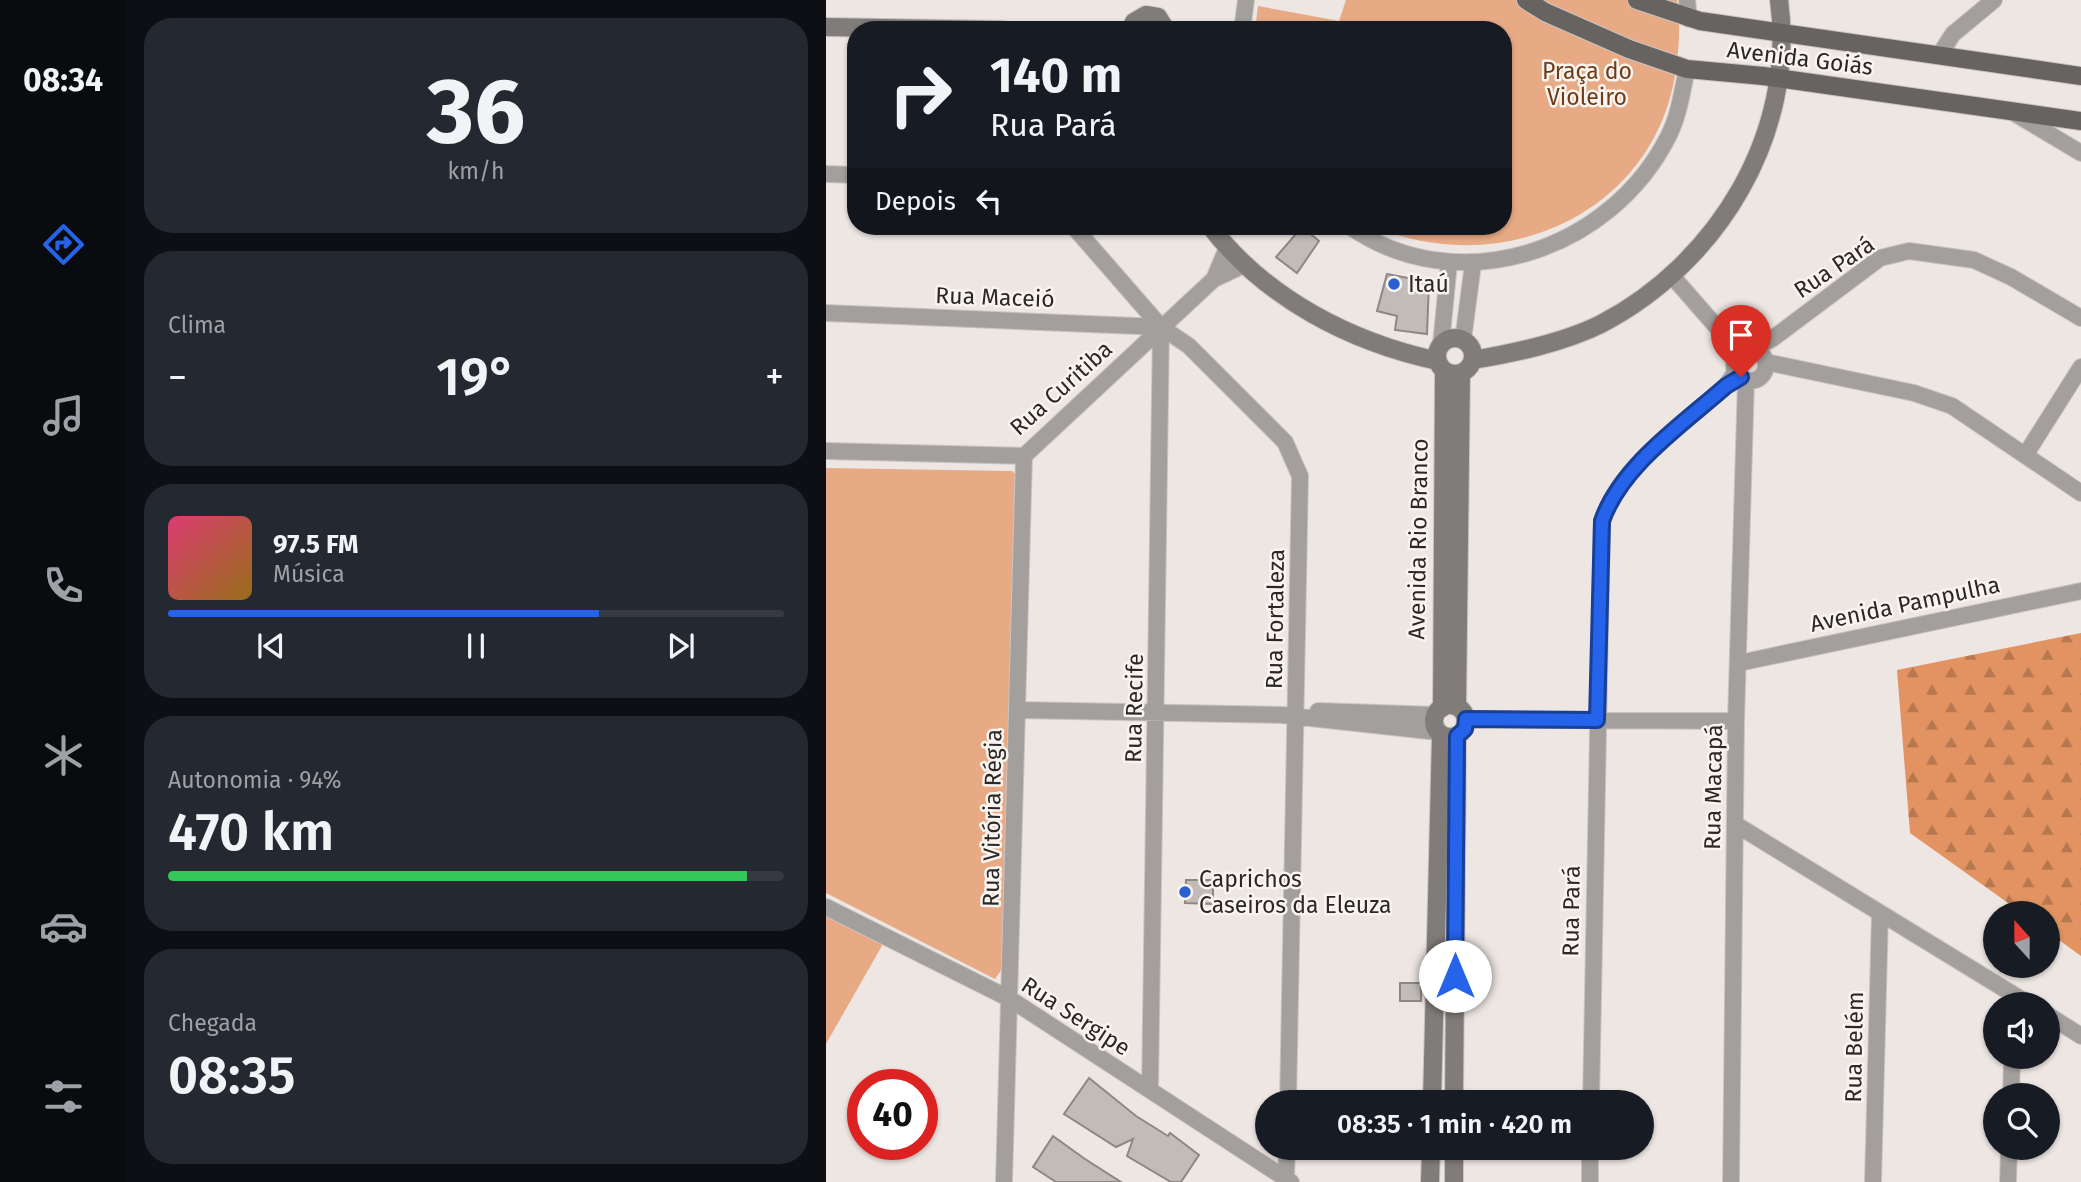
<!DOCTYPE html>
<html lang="pt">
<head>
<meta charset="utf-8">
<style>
	:root { --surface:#171b24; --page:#242831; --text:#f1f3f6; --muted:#9ea1a6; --line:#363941; --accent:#2563eb }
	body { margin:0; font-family:"Fira Sans",sans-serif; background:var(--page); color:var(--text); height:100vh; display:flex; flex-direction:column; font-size:26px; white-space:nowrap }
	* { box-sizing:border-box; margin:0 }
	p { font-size:23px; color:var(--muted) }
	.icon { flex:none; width:38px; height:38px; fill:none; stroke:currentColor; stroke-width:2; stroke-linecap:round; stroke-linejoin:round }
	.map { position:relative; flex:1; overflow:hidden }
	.drawer { display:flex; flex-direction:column; gap:18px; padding:18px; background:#0d0f14; width:700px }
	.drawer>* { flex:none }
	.top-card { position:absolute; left:21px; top:21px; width:665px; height:214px; border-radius:28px; box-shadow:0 2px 5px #0004; background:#171b24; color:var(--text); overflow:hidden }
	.needle { width:46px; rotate:339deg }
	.tools { position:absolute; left:1157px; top:901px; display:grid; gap:14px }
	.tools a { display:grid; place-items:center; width:77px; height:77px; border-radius:50%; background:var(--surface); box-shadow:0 2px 5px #0004; font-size:35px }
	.speed { position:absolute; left:21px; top:1069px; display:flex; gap:14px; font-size:35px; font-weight:700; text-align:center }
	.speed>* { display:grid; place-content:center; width:91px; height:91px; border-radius:50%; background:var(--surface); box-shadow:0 2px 5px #0004; line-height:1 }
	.speed .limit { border:10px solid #d22; background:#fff; color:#111 }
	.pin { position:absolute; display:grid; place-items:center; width:60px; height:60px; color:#fff; margin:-72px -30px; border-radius:50% 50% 50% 0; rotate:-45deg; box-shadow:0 0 7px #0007 }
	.pin .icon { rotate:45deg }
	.me { position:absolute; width:77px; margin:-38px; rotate:0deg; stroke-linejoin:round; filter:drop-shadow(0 0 5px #0008) }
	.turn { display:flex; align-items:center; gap:24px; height:147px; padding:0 28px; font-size:32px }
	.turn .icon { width:91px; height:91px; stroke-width:2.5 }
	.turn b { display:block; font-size:49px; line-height:60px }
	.then { display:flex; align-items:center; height:66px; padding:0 28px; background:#0003; gap:14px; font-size:26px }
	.big { font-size:52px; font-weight:600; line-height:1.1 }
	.drawer .widget { flex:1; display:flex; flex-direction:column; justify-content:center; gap:10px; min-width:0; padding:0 24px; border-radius:28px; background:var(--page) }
	.drawer .dial { align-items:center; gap:0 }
	.dial b { font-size:91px; line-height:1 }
	.song { display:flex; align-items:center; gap:21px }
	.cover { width:84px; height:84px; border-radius:10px; background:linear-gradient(135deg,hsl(340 70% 55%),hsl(40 70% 35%)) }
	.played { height:7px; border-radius:4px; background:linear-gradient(90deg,var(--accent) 70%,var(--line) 70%) }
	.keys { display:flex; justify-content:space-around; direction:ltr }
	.heat { display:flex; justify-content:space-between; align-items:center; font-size:38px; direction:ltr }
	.charge { height:10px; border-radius:5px; background:linear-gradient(90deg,#34c759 94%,var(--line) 0) }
	.trip { position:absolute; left:429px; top:1090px; width:399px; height:70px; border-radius:35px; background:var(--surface); box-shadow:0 2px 5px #0004; font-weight:600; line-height:70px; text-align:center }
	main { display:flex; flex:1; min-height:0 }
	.menu { display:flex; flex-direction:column; width:126px; justify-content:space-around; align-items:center; background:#090b0e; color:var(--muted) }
	.menu .icon { width:49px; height:49px }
	.menu .selected { color:var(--accent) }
	.menu b { font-size:32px; color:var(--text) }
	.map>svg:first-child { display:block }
	.green { fill:#e8aa84 }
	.forest { fill:url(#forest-firs) }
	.building { fill:#c2bcb9; stroke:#8d8884; stroke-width:2 }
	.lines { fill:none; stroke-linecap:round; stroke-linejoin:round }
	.street-casing { stroke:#cac4c1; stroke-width:18 }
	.secondary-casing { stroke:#cac4c1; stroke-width:20 }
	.primary-casing { stroke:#cac4c1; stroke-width:20 }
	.street { stroke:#a29f9d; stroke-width:16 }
	.secondary { stroke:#807c79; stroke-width:18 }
	.primary { stroke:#676360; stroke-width:18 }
	.route-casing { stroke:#184099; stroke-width:18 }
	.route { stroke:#2563eb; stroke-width:12 }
	.poi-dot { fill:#2b61cf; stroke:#faf4f0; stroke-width:2.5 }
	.labels { text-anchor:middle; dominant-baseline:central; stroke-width:5; stroke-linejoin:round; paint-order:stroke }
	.street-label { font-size:23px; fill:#2a2726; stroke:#faf4f0 }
	.park-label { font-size:23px; fill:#703c18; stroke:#faf4f0 }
	.poi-label { font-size:23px; fill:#2a2726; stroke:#faf4f0; text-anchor:start }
</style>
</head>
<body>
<main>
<nav class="menu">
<b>08:34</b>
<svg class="icon selected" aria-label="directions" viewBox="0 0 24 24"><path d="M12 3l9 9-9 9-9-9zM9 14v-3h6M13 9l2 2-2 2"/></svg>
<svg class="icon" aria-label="music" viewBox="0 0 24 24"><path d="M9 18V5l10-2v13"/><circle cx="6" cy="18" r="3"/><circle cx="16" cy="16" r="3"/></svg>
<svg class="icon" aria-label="phone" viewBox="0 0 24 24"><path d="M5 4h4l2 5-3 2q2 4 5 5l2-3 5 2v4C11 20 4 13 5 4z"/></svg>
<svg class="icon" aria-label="climate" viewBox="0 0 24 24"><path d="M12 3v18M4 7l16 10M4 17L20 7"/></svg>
<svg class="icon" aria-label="car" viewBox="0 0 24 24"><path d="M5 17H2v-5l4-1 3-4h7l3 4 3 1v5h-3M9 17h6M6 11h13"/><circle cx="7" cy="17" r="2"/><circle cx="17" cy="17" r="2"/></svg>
<svg class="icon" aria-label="filters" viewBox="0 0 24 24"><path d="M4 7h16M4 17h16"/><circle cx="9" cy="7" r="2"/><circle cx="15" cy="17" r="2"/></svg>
</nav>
<section class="drawer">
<div class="widget dial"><b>36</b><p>km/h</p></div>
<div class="widget"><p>Clima</p>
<div class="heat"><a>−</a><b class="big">19°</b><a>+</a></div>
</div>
<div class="widget">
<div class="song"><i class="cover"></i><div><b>97.5 FM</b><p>Música</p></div></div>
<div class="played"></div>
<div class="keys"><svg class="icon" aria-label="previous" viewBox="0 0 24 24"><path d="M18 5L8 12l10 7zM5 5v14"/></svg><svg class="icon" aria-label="pause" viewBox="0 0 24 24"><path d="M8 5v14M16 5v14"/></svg><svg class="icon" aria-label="next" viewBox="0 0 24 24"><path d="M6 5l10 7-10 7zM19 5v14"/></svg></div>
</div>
<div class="widget"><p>Autonomia · 94%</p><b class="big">470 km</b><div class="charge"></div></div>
<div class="widget"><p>Chegada</p><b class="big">08:35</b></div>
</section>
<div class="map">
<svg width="1255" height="1182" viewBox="0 0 1255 1182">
	<defs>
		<pattern id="forest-firs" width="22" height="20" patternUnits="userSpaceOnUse" patternTransform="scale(1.75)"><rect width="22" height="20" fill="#e29361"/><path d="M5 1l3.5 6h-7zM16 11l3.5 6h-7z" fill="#b77850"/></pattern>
	</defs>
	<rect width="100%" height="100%" fill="#ede6e3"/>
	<path class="green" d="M520 0H851C855 23 853 46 850 69 830 214 675 281 547 226H677V30H429L432 6 513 21Z
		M0 468 186 471 191 476 178 966 169 979 0 893Z
		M0 916 57 944 0 1044Z"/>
	<path class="forest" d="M1255 633V956L1222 932V914L1196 913 1084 833 1071 670Z"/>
	<path class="building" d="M476 227 493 241 471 273 450 257Z
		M561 274 603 282 601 334 569 330 571 316 551 311Z
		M360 880H387V904L359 903Z
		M574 983H595V1001H574Z
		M263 1078 310 1116 342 1136 344 1133 373 1155 355 1182H345L301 1156 307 1139 290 1147 238 1114Z
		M227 1136 259 1159 295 1182H230L207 1167Z"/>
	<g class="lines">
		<defs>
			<path id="street" d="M861 0 863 19
				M416 30 420 0
				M1114 54 1127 34 1168 0
				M1188 113 1255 153
				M0 174 30 175
				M247 226 335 327 363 346 459 442 474 476 462 1102
				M523 226C631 302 785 252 843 135 853 115 856 92 861 69
				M846 276 902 340 917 351
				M388 279 401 248
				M0 313 335 327
				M637 340 647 264
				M615 344 623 263
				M927 349 946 339 1054 258 1083 251 1148 260 1185 277 1255 318
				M908 365a16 16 0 1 1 32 0a16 16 0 1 1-32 0Z
				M940 362 1088 393 1126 406 1255 493
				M0 451 198 456 388 279 418 265
				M1200 454 1255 367
				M913 663 1255 591
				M191 710 456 715 612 732
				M492 711 610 715
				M640 719 910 721
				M909 824 1203 1004
				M0 907 184 999 465 1182
				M1222 1015 1255 1036
				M324 1090 335 327
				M1185 1096 1186 1057
				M765 1102 776 521C796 464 856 425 900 386L910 371
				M460 1179 461 1148
				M178 1182 198 456
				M764 1182V1148
				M905 1182 910 721 920 380
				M1047 1182 1054 913
				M1182 1182 1183 1148"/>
			<path id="secondary" d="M0 27 177 30
				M304 30 308 22 320 15 332 17 340 30
				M384 226C439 298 524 342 612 361
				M611 356a18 18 0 1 1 36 0a18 18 0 1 1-36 0Z
				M647 360C688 353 737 343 775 324 892 263 971 133 953 0
				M608 721a16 16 0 1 1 32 0a16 16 0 1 1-32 0Z
				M631 707 635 373
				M616 708 618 371
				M606 1102 615 735
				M628 1102 631 736
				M604 1182 605 1148
				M628 1182V1148"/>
			<path id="primary" d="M700 0 719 12 803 49 861 69 937 76 1255 121
				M811 0 874 21 1255 76"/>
		</defs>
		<use href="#street" class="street-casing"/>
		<use href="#secondary" class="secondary-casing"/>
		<use href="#primary" class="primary-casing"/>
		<use href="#street" class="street"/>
		<use href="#secondary" class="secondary"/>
		<use href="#primary" class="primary"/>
	</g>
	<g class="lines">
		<defs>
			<path id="route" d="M629 976 631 736 639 729 640 719 771 720 776 521C795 466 857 424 900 386L915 377"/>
		</defs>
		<use href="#route" class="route-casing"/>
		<use href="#route" class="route"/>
	</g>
	<g class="poi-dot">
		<circle cx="568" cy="284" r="7"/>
		<circle cx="359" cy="892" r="7"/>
	</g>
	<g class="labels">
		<g class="street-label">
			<text transform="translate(974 58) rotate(7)">Avenida Goiás</text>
			<text transform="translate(1008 267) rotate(-34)">Rua Pará</text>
			<text transform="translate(169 297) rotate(2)">Rua Maceió</text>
			<text transform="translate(235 388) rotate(-42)">Rua Curitiba</text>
			<text transform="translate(592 539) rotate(-89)">Avenida Rio Branco</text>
			<text transform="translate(1079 604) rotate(-12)">Avenida Pampulha</text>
			<text transform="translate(449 619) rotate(-89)">Rua Fortaleza</text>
			<text transform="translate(308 708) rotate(-89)">Rua Recife</text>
			<text transform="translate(887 787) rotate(-89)">Rua Macapá</text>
			<text transform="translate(166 818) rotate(-89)">Rua Vitória Régia</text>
			<text transform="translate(745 911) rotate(-89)">Rua Pará</text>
			<text transform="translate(250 1016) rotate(33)">Rua Sergipe</text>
			<text transform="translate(1028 1047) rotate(-89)">Rua Belém</text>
		</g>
		<g class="park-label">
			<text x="761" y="71">Praça do<tspan x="761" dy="26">Violeiro</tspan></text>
		</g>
		<g class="poi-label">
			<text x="582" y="284">Itaú</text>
			<text x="373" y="879">Caprichos<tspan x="373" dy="26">Caseiros da Eleuza</tspan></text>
		</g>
	</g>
</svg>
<div class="tools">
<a><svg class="needle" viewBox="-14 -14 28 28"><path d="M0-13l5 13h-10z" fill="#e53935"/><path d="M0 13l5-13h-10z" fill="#9ea1a6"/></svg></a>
<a><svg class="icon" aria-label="sound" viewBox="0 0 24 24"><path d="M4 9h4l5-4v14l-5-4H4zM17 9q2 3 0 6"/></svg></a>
<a><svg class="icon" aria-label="search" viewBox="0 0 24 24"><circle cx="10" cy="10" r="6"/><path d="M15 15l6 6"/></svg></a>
</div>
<div class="speed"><div class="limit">40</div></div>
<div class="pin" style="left:915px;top:377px;background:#d93025"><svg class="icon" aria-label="arrive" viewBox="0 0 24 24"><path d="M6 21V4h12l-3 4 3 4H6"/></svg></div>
<svg class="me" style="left:629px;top:976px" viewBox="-20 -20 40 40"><circle r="19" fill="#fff"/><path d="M0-13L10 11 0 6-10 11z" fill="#2563eb"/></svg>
<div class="trip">08:35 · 1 min · 420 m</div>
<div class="top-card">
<div class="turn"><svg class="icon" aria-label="right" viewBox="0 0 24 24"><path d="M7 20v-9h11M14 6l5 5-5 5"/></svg><div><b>140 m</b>Rua Pará</div></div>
<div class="then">Depois<svg class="icon" aria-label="left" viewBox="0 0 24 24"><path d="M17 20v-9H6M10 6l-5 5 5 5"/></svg></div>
</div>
</div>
</main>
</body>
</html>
